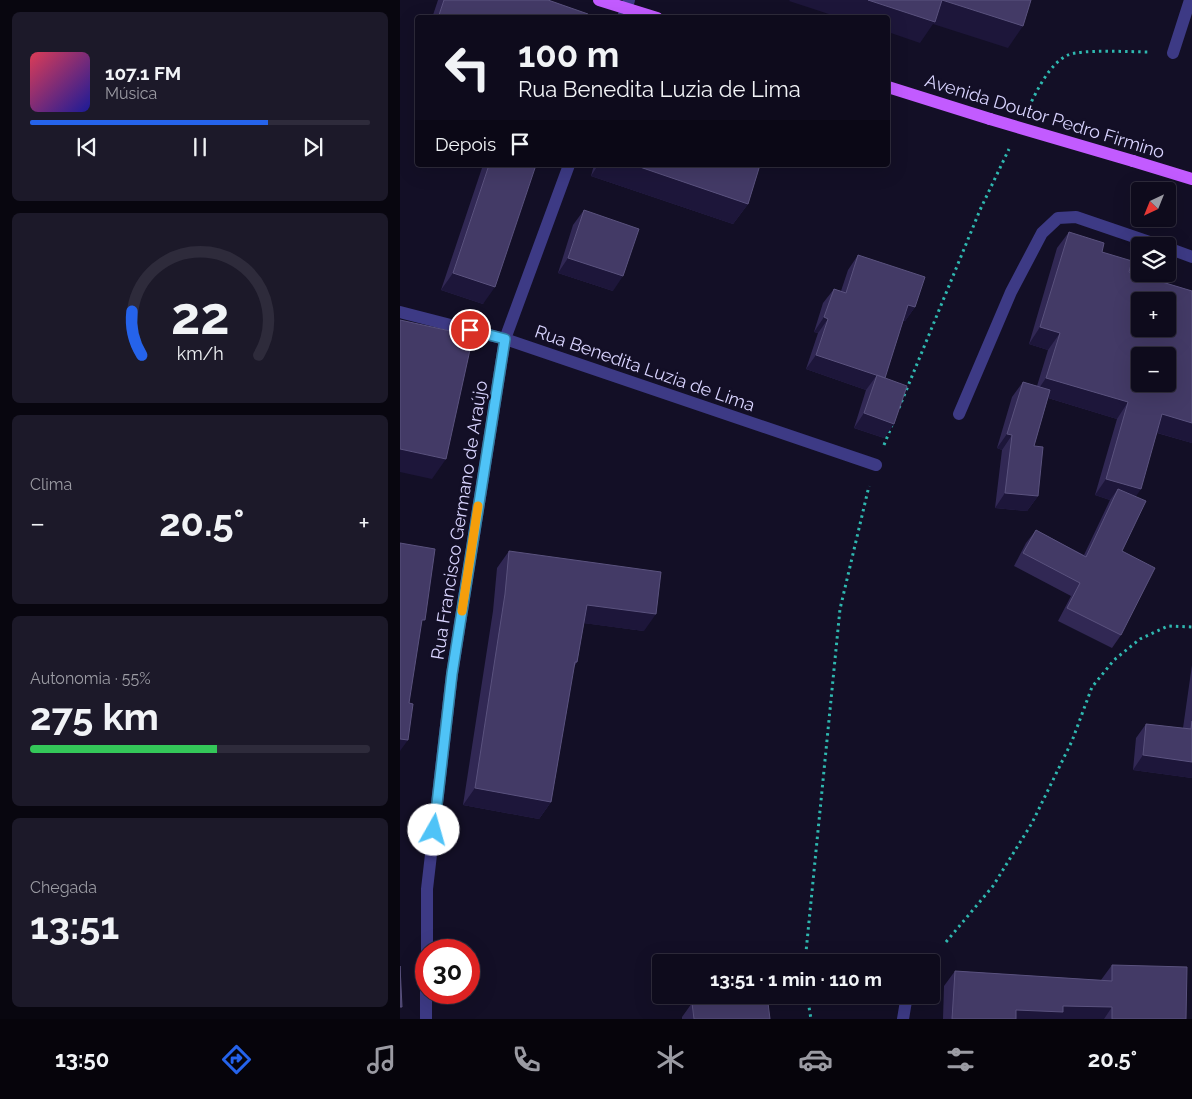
<!DOCTYPE html>
<html lang="pt">
<head>
<meta charset="utf-8">
<style>
	:root { --surface:#0e0b1c; --page:#1c1929; --text:#f1f3f6; --muted:#9b9ba3; --line:#2e2b3b; --accent:#2563eb }
	body { margin:0; font-family:Raleway,sans-serif; background:var(--page); color:var(--text); height:100vh; display:flex; flex-direction:column; font-size:19px; white-space:nowrap }
	* { box-sizing:border-box; margin:0 }
	p { font-size:16px; color:var(--muted) }
	.icon { flex:none; width:28px; height:28px; fill:none; stroke:currentColor; stroke-width:2; stroke-linecap:round; stroke-linejoin:round }
	.map { position:relative; flex:1; overflow:hidden }
	.sheet { display:flex; flex-direction:column; gap:12px; padding:12px; background:#08060f; width:400px }
	.sheet>* { flex:none }
	.hud { position:absolute; left:15px; top:15px; width:475px; height:152px; border-radius:5px; box-shadow:0 5px 20px #0002,0 0 0 1px var(--line); background:#0e0b1c; color:var(--text); overflow:hidden }
	.needle { width:32px; rotate:223deg }
	.controls { position:absolute; left:731px; top:182px; display:grid; gap:10px }
	.controls a { display:grid; place-items:center; width:45px; height:45px; border-radius:5px; background:var(--surface); box-shadow:0 5px 20px #0002,0 0 0 1px var(--line); font-size:25px }
	.speed { position:absolute; left:15px; top:939px; display:flex; gap:10px; font-size:25px; font-weight:700; text-align:center }
	.speed>* { display:grid; place-content:center; width:65px; height:65px; border-radius:50%; background:var(--surface); box-shadow:0 5px 20px #0002,0 0 0 1px var(--line); line-height:1 }
	.speed .limit { border:8px solid #d22; background:#fff; color:#111 }
	.pin { position:absolute; display:grid; place-items:center; width:42px; height:42px; color:#fff; margin:-21px; border:2px solid #fff; border-radius:50%; box-shadow:0 1px 5px #0007 }
	.me { position:absolute; width:55px; margin:-28px; rotate:7deg; stroke-linejoin:round; filter:drop-shadow(0 0 4px #0008) }
	.turn { display:flex; align-items:center; gap:18px; height:105px; padding:0 20px; font-size:22px }
	.turn .icon { width:65px; height:65px; stroke-width:2.5 }
	.turn b { display:block; font-size:35px; line-height:42px }
	.then { display:flex; align-items:center; height:48px; padding:0 20px; background:#0003; gap:10px; font-size:19px }
	.big { font-size:38px; font-weight:700; line-height:1.1 }
	.sheet .widget { flex:1; display:flex; flex-direction:column; justify-content:center; gap:8px; min-width:0; padding:0 18px; border-radius:8px; background:var(--page) }
	.sheet .dial { align-items:center; gap:0 }
	.dial svg { height:130px; overflow:visible; fill:none; stroke:var(--line); stroke-width:7; stroke-linecap:round; text-anchor:middle }
	.dial text { fill:var(--text); stroke:none }
	.song { display:flex; align-items:center; gap:15px }
	.cover { width:60px; height:60px; border-radius:8px; background:linear-gradient(135deg,hsl(350 70% 55%),hsl(240 70% 35%)) }
	.played { height:5px; border-radius:2px; background:linear-gradient(90deg,var(--accent) 70%,var(--line) 70%) }
	.keys { display:flex; justify-content:space-around; direction:ltr }
	.heat { display:flex; justify-content:space-between; align-items:center; font-size:28px; direction:ltr }
	.charge { height:8px; border-radius:4px; background:linear-gradient(90deg,#34c759 55%,var(--line) 0) }
	.trip { position:absolute; left:252px; top:954px; width:288px; height:50px; border-radius:5px; background:var(--surface); box-shadow:0 5px 20px #0002,0 0 0 1px var(--line); font-weight:700; line-height:50px; text-align:center }
	.tabs { display:flex; height:80px; justify-content:space-around; align-items:center; background:#06040b; color:var(--muted) }
	.tabs .icon { width:35px; height:35px }
	.tabs .active { color:var(--accent) }
	.tabs b { font-size:22px; color:var(--text) }
	main { display:flex; flex:1; min-height:0 }
	.map>svg:first-child { display:block }
	.lines { fill:none; stroke-linecap:round; stroke-linejoin:round }
	.path { stroke:#2fb8b0; stroke-width:3; stroke-dasharray:2.5 4; stroke-linecap:butt }
	.minor { stroke:#3d3a85; stroke-width:12 }
	.major { stroke:#c25bff; stroke-width:12 }
	.major-bridge { stroke:#c25bff; stroke-width:12 }
	.wall { fill:#312854 }
	.shaded-wall { fill:#1d163a }
	.building { fill:#433a66; stroke:#5a527e; fill-rule:evenodd }
	.route-casing { stroke:#337fa1; stroke-width:12 }
	.route { stroke:#4fc3f7; stroke-width:9 }
	.slow { stroke:#f59e0b; stroke-width:9 }
	.labels { text-anchor:middle; dominant-baseline:central; stroke-width:5; stroke-linejoin:round; paint-order:stroke }
	.street-label { font-size:18px; fill:#d9d4ff; stroke:#130f26 }
</style>
</head>
<body>
<main>
<section class="sheet">
<div class="widget">
<div class="song"><i class="cover"></i><div><b>107.1 FM</b><p>Música</p></div></div>
<div class="played"></div>
<div class="keys"><svg class="icon" aria-label="previous" viewBox="0 0 24 24"><path d="M18 5L8 12l10 7zM5 5v14"/></svg><svg class="icon" aria-label="pause" viewBox="0 0 24 24"><path d="M8 5v14M16 5v14"/></svg><svg class="icon" aria-label="next" viewBox="0 0 24 24"><path d="M6 5l10 7-10 7zM19 5v14"/></svg></div>
</div>
<div class="widget dial"><svg viewBox="0 0 100 80">
<path d="M14 69A42 42 0 1 1 86 69"/>
<path d="M14 69A42 42 0 0 1 8 42" stroke="#2563eb"/>
<text x="50" y="56" font-size="32" font-weight="700">22</text>
<text x="50" y="72" font-size="11">km/h</text>
</svg></div>
<div class="widget"><p>Clima</p>
<div class="heat"><a>−</a><b class="big">20.5°</b><a>+</a></div>
</div>
<div class="widget"><p>Autonomia · 55%</p><b class="big">275 km</b><div class="charge"></div></div>
<div class="widget"><p>Chegada</p><b class="big">13:51</b></div>
</section>
<div class="map">
<svg width="792" height="1019" viewBox="0 0 792 1019">
	<rect width="100%" height="100%" fill="#130f26"/>
	<g class="lines">
		<path class="path" d="M629 107C637 90 650 63 668 55 681 49 733 52 750 52
			M499 408 580 210 609 149
			M484 445 492 425
			M546 942 593 886 632 823 672 741 692 687 714 660 740 639 768 626 792 627
			M405 962 440 609 469 486
			M407 995 411 1019"/>
		<path class="minor" d="M223 18 229 0
			M773 53 790 0
			M768 248 792 257
			M0 312 105 339 476 465
			M559 414 611 292 642 233 658 218 676 217 761 246
			M27 950V889L52 674 105 339 169 165
			M529 962 532 959
			M26 1019V992
			M503 1019 507 995"/>
		<path class="major" d="M199 0 257 18
			M488 87 590 119
			M733 161 792 179"/>
		<path class="major-bridge" d="M590 119 733 161"/>
	</g>
	<path class="wall" d="M38 0H148L187 18H32Z
		M83 165H136L83 304 41 290Z
		M194 165H360L348 204 333 224 191 176Z
		M184 210 213 291 158 273 173 225Z
		M669 232 702 252 729 272 792 291V443L757 433 735 497 722 551 721 635 712 648 658 621 671 596 614 566 626 543 636 530 684 555 710 500 695 495 717 419 648 398 634 446 638 496 627 511 595 508 602 450 597 448 612 397 623 382 637 386 648 350 629 344 657 248Z
		M458 255 515 307 505 321H503L485 378 494 424 484 438 454 428 466 390 406 369 418 333 414 332 423 303 434 289 441 291 448 270Z
		M109 551 244 631 184 623 177 662 174 667 151 802 139 819 63 805 93 611 97 568Z
		M792 665V778L733 770 736 738 746 724 783 728Z
		M712 965 786 1019H543L544 986 555 971 701 980Z
		M292 1003 370 1019H282V1017Z"/>
	<path class="shaded-wall" d="M390 0H542L623 26 608 48 533 24 520 43 488 32V18H441L389 1Z
		M198 165H234L348 204 333 224 191 176Z
		M168 258 223 276 213 291 158 273Z
		M53 273 95 287 83 304 41 290Z
		M508 305 515 307 505 321 498 319Z
		M424 317 428 319 418 333 414 332Z
		M640 327 660 333 648 350 629 344Z
		M416 355 477 375 466 390 406 369Z
		M646 378 728 402 717 419 635 394Z
		M464 413 494 424 484 438 454 428Z
		M762 414 792 423V443L751 431Z
		M607 434 612 435 602 450 597 448Z
		M0 449 46 459 32 479 0 472Z
		M706 479 741 489 730 505 718 489 710 500 695 495Z
		M605 493 638 496 627 511 595 508Z
		M187 605 256 614 244 631 175 622Z
		M0 739 8 740 0 751Z
		M743 755 792 762V778L733 770Z
		M75 788 151 802 139 819 63 805Z
		M663 1006 712 1007 704 1019H610L616 1010Z"/>
	<path class="building" d="M44 0H148L188 14 187 18H38Z
		M468 0H631L623 26 542 0 535 22Z
		M89 165H136L95 287 53 273Z
		M234 165H360L348 204Z
		M184 210 239 229 223 276 168 258Z
		M669 232 704 243 702 252 732 261 729 272 792 291V423L762 414 741 489 706 479 728 402 646 378 660 333 640 327ZM740 301H768V329H740ZM740 356H768V384H740Z
		M458 255 525 277 515 307 508 305 485 378 416 355 428 319 424 317 434 289 446 293Z
		M0 320 73 336 46 459 0 449Z
		M477 375 507 386 494 424 464 413Z
		M623 382 650 390 634 446 643 447 638 496 605 493 612 435 607 434Z
		M718 489 746 501 722 551 755 568 721 635 667 608 680 583 623 553 636 530 686 557Z
		M0 543 35 549 25 620H22L9 703 13 704 8 740 0 739Z
		M109 551 261 572 256 614 187 605 177 662H175L151 802 75 788 105 594Z
		M792 721V762L743 755 746 724 791 729Z
		M712 965 787 967 786 1019H712V1007L663 1006V1012L616 1010V1019H552L555 971 712 981Z
		M0 966 2 1007H0Z
		M358 995H367L370 1019H294L292 1003Z"/>
	<g class="lines">
		<defs>
			<path id="route" d="M34 830 52 674 105 339 70 330"/>
		</defs>
		<use href="#route" class="route-casing"/>
		<use href="#route" class="route"/>
		<path class="slow" d="M62 611 78 506"/>
	</g>
	<g class="labels">
		<g class="street-label">
			<text transform="translate(645 116) rotate(17)">Avenida Doutor Pedro Firmino</text>
			<text transform="translate(245 368) rotate(19)">Rua Benedita Luzia de Lima</text>
			<text transform="translate(59 520) rotate(-81)">Rua Francisco Germano de Araújo</text>
		</g>
	</g>
</svg>
<div class="controls">
<a><svg class="needle" viewBox="-14 -14 28 28"><path d="M0-13l5 13h-10z" fill="#e53935"/><path d="M0 13l5-13h-10z" fill="#9b9ba3"/></svg></a>
<a><svg class="icon" aria-label="layers" viewBox="0 0 24 24"><path d="M12 4l9 5-9 5-9-5zM3 14l9 5 9-5"/></svg></a>
<a>+</a>
<a>−</a>
</div>
<div class="speed"><div class="limit">30</div></div>
<div class="pin" style="left:70px;top:330px;background:#d93025"><svg class="icon" aria-label="arrive" viewBox="0 0 24 24"><path d="M6 21V4h12l-3 4 3 4H6"/></svg></div>
<svg class="me" style="left:34px;top:830px" viewBox="-20 -20 40 40"><circle r="19" fill="#fff"/><path d="M0-13L10 11 0 6-10 11z" fill="#4fc3f7"/></svg>
<div class="trip">13:51 · 1 min · 110 m</div>
<div class="hud">
<div class="turn"><svg class="icon" aria-label="left" viewBox="0 0 24 24"><path d="M17 20v-9H6M10 6l-5 5 5 5"/></svg><div><b>100 m</b>Rua Benedita Luzia de Lima</div></div>
<div class="then">Depois<svg class="icon" aria-label="arrive" viewBox="0 0 24 24"><path d="M6 21V4h12l-3 4 3 4H6"/></svg></div>
</div>
</div>
</main>
<nav class="tabs">
<b>13:50</b>
<svg class="icon active" aria-label="directions" viewBox="0 0 24 24"><path d="M12 3l9 9-9 9-9-9zM9 14v-3h6M13 9l2 2-2 2"/></svg>
<svg class="icon" aria-label="music" viewBox="0 0 24 24"><path d="M9 18V5l10-2v13"/><circle cx="6" cy="18" r="3"/><circle cx="16" cy="16" r="3"/></svg>
<svg class="icon" aria-label="phone" viewBox="0 0 24 24"><path d="M5 4h4l2 5-3 2q2 4 5 5l2-3 5 2v4C11 20 4 13 5 4z"/></svg>
<svg class="icon" aria-label="climate" viewBox="0 0 24 24"><path d="M12 3v18M4 7l16 10M4 17L20 7"/></svg>
<svg class="icon" aria-label="car" viewBox="0 0 24 24"><path d="M5 17H2v-5l4-1 3-4h7l3 4 3 1v5h-3M9 17h6M6 11h13"/><circle cx="7" cy="17" r="2"/><circle cx="17" cy="17" r="2"/></svg>
<svg class="icon" aria-label="filters" viewBox="0 0 24 24"><path d="M4 7h16M4 17h16"/><circle cx="9" cy="7" r="2"/><circle cx="15" cy="17" r="2"/></svg>
<b>20.5°</b>
</nav>
</body>
</html>
